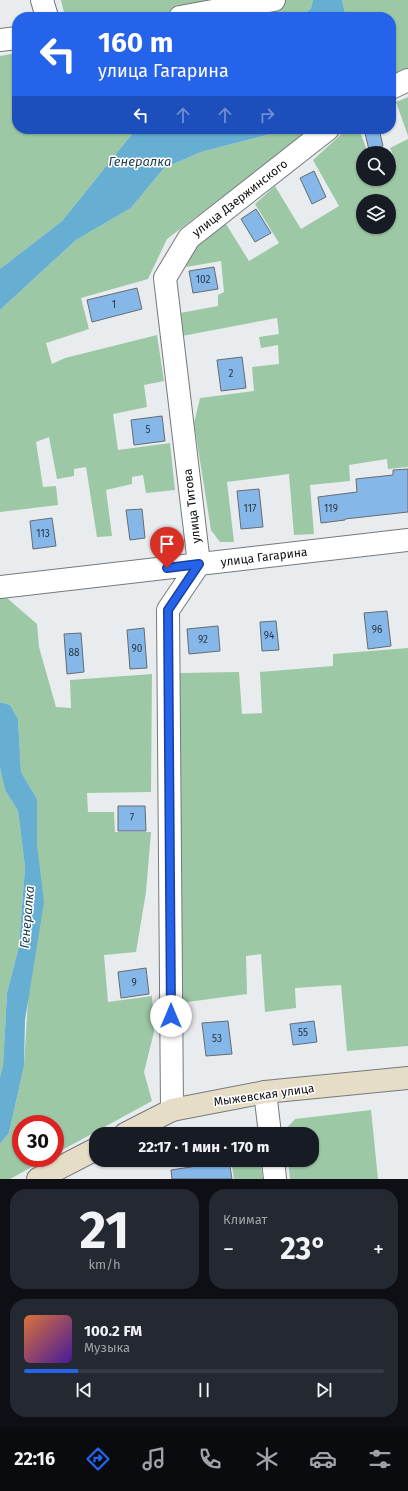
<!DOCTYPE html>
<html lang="ru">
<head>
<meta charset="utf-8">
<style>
	:root { --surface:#171b24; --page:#242831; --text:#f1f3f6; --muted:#9ea1a6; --line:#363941; --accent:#2563eb }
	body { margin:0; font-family:"Fira Sans",sans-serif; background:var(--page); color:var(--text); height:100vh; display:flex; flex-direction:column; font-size:15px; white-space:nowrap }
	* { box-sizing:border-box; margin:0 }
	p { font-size:13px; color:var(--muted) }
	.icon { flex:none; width:22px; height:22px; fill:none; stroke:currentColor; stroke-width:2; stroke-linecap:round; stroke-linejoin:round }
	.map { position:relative; height:1179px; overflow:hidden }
	.drawer { display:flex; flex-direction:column; gap:10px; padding:10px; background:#0d0f14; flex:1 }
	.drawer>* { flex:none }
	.hud { position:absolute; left:12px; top:12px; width:384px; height:122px; border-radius:16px; box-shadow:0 1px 3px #0004; background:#2563eb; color:#fff; overflow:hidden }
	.tools { position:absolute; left:356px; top:146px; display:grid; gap:8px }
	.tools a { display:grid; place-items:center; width:40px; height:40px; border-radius:50%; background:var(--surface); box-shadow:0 1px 3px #0004; font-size:20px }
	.speed { position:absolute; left:12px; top:1115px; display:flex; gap:8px; font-size:20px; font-weight:700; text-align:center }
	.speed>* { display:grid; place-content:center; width:52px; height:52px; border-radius:50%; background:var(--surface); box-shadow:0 1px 3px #0004; line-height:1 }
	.speed .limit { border:6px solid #d22; background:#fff; color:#111 }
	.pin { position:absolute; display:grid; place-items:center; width:34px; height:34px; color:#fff; margin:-41px -17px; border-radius:50% 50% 50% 0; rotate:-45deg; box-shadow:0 0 4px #0007 }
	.pin .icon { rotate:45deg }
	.me { position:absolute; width:44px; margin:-22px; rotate:0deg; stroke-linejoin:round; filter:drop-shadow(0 0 3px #0008) }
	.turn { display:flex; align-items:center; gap:14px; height:84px; padding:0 20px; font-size:18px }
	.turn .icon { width:52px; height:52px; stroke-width:2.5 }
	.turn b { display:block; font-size:28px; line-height:34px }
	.lanes { display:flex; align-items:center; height:38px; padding:0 20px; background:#0003; justify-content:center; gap:20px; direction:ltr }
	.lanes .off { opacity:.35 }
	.big { font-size:30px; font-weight:700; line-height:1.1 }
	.drawer .card { flex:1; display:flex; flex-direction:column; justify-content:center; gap:6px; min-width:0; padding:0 14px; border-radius:16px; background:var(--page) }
	.drawer .dial { align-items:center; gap:0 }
	.dial b { font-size:52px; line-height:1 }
	.song { display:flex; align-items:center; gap:12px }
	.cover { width:48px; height:48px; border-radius:6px; background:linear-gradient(135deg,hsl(20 70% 55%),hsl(260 70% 35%)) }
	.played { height:4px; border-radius:2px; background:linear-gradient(90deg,var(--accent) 15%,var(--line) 15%) }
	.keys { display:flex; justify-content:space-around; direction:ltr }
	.heat { display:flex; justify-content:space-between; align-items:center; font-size:22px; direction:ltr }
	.drawer .tiles { flex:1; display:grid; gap:10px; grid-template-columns:1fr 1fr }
	.card:last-child { grid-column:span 2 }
	.trip { position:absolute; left:89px; top:1127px; width:230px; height:40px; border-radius:16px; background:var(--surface); box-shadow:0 1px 3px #0004; font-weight:700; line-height:40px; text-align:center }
	.dock { display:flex; height:64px; justify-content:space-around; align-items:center; background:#090b0e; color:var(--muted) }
	.dock .icon { width:28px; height:28px }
	.dock .active { color:var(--accent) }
	.dock b { font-size:18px; color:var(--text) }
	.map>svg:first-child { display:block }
	.green { fill:#9cc8a6; fill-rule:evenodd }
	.water { fill:#67aed3 }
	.building { fill:#85b8e9; stroke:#686b6d }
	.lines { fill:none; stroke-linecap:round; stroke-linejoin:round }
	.street-casing { stroke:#76797b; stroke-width:24 }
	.secondary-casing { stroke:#76797b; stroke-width:24 }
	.street { stroke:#fff; stroke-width:22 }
	.secondary { stroke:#e6ddc6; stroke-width:22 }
	.route-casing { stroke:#184099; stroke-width:10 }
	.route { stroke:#2563eb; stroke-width:7 }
	.labels { text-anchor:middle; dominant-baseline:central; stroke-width:3; stroke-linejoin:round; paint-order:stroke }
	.number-label { font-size:10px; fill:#2b3846 }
	.street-label { font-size:12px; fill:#0d0e0f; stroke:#fff }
	.water-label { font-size:13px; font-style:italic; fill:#193a4a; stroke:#fff }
</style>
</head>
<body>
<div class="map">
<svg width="408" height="1179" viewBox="0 0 408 1179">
	<rect width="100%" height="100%" fill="#e9ecee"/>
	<path class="green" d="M61 0H313L311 8 302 17H65Z
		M342 0H408V69L391 78V17H346Z
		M17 53V129H136L62 221 0 269V56Z
		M408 97V136L396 102Z
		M289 129H312L167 239 148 279 81 298 89 329 46 343 52 364 65 358 157 335 164 381 144 385 147 407 113 414 118 450 170 443 175 490 146 493 143 475 132 477V484L106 490 112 536 97 537 86 467 74 469V476L57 479 49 437 36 442 43 487 56 486 58 505 0 512V310L76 240 131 208 164 168 201 152Z
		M347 129H359L368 153H363V179H389V167L397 164 390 148 408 139V467L388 469 387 459 349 465 350 481 310 485 314 534 294 535 289 474 227 482 234 542H220L211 530 194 423 200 398 254 391 252 367 279 364 278 345 261 348 259 337 279 334 277 318 182 336 180 313 218 306V295L224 292 221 261 186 267 196 245 226 224 249 261 279 243 255 204 275 186 301 229 339 206 313 160ZM363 201H389V227H363Z
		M0 592 37 624 39 647 56 707 71 708 70 680 152 674 151 792 87 793 88 812H114L115 832H151L146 892 136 952 104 955 108 1002 152 996 154 1032 144 1072 152 1101 55 1154V1124H21V1158H48L10 1179H0V1144L9 1133 24 1066 37 845V799L21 772 18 719 10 705 0 702Z
		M408 648V1046L347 1051 341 985 295 988 296 1008 265 1012 261 954 246 956 247 994 180 1003V673L239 672 242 714 262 713 260 672 333 666V654Z
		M0 768 5 790 18 811 25 867 19 946 7 993 3 1065 0 1077Z
		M371 1110 378 1179H290L288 1160H312V1134H286L285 1130 295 1119Z
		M256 1128 257 1134H227L226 1130Z
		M231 1160H260L263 1179H234Z"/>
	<path class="water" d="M313 0H342L346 17H302L311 8Z
		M136 129H289L201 152 164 168 131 208 76 240 0 310V269L62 221Z
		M0 702 10 705 18 719 21 772 37 799V845L44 902 25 1020 24 1066 9 1133 0 1144V1077L3 1065 7 993 19 946 25 867 18 811 5 790 0 768Z"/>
	<path class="building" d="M364 129H379L383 146 369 150Z
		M314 171 326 197 312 204 300 178Z
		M256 209 271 233 255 242 241 219Z
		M214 267 218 289 193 293 189 271Z
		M137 288 142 309 92 322 87 300Z
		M242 357 246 388 221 391 217 360Z
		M162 416 165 441 134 445 131 420Z
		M408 469V512L345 519V520L321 523 318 497 357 492 356 479 393 475V470Z
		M259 489 263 527 241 529 237 491Z
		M142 509 145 538 130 540 126 510Z
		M52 518 56 546 33 549 30 521Z
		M387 611 391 646 368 649 364 613Z
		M276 621 279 650 262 651 260 622Z
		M218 626 220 651 189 654 187 629Z
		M144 628 147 668 130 669 127 630Z
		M81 633 84 672 67 674 64 634Z
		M118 806H145L146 831H118Z
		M146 968 149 994 121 998 118 972Z
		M228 1021 232 1054 206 1056 202 1023Z
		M314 1021 317 1042 293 1045 290 1024Z
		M229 1161 232 1179H172L171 1170Z"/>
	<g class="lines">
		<defs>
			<path id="street" d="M42 0 47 17
				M180 17 274 0
				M0 40 17 38
				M391 88 408 80
				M0 587 408 540
				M265 1092 270 1134
				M172 1110 168 610 199 564 165 278 189 238 328 129
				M273 1160 275 1179"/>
			<path id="secondary" d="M125 1134 172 1110 265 1092 408 1078
				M38 1179 96 1149"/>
		</defs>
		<use href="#street" class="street-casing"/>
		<use href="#secondary" class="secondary-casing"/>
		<use href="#street" class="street"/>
		<use href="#secondary" class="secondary"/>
	</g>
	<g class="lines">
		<defs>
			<path id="route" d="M167 568 199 564 168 610 171 1016"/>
		</defs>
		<use href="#route" class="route-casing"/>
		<use href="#route" class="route"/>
	</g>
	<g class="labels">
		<g class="number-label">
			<text x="203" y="280">102</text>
			<text x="114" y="305">1</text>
			<text x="231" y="374">2</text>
			<text x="148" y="430">5</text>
			<text x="250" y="509">117</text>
			<text x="331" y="509">119</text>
			<text x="43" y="534">113</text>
			<text x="377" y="630">96</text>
			<text x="269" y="636">94</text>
			<text x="203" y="640">92</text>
			<text x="137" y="649">90</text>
			<text x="74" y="653">88</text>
			<text x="132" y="818">7</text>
			<text x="134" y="983">9</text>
			<text x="303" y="1033">55</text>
			<text x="217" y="1039">53</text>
		</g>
		<g class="street-label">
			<text transform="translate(240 198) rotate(-38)">улица Дзержинского</text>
			<text transform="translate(192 506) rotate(-97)">улица Титова</text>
			<text transform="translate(264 557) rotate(-7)">улица Гагарина</text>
			<text transform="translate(264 1095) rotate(-8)">Мыжевская улица</text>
		</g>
		<g class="water-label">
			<text x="140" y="161">Генералка</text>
			<text transform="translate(27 917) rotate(-85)">Генералка</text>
		</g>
	</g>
</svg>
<div class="tools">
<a><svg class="icon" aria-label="search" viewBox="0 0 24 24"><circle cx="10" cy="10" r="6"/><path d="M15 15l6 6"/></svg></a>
<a><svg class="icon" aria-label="layers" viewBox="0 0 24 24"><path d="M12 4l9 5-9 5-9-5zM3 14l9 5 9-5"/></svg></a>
</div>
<div class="speed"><div class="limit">30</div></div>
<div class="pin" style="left:167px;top:568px;background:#d93025"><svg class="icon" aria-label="arrive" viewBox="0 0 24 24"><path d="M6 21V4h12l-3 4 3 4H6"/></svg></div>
<svg class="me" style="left:171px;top:1016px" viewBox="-20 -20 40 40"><circle r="19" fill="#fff"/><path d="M0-13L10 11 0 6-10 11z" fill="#2563eb"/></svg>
<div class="trip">22:17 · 1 мин · 170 m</div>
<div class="hud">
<div class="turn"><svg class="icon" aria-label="left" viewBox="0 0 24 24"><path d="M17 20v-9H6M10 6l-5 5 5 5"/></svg><div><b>160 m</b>улица Гагарина</div></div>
<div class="lanes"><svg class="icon" aria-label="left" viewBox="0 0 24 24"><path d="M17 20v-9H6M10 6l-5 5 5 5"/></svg><svg class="icon off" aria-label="ahead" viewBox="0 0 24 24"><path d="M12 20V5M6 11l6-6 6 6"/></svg><svg class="icon off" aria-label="ahead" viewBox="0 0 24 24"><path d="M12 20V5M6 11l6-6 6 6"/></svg><svg class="icon off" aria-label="right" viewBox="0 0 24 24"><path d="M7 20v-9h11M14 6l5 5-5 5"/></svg></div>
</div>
</div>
<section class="drawer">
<div class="tiles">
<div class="card dial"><b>21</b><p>km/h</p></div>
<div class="card"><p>Климат</p>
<div class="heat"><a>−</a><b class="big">23°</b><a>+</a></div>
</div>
<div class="card">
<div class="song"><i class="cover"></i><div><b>100.2 FM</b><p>Музыка</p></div></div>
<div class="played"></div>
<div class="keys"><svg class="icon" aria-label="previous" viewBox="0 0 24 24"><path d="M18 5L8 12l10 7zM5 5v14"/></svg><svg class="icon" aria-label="pause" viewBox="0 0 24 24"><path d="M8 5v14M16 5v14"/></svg><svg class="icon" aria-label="next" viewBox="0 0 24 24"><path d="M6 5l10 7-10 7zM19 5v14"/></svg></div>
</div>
</div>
</section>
<nav class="dock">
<b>22:16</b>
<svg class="icon active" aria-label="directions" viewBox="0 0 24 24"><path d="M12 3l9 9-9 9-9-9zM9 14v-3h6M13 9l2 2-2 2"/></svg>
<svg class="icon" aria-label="music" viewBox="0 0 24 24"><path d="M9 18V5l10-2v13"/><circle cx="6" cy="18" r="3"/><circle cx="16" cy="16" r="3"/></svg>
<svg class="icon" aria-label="phone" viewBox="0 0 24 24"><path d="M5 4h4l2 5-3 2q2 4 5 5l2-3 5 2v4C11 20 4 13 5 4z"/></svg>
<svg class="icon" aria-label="climate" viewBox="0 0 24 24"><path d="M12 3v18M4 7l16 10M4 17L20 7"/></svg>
<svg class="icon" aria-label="car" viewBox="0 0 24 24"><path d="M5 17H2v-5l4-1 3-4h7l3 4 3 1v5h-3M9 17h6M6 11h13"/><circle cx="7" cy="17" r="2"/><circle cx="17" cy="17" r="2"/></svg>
<svg class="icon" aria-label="filters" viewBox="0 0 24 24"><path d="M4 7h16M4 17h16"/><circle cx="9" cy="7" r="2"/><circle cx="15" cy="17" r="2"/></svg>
</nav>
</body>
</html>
